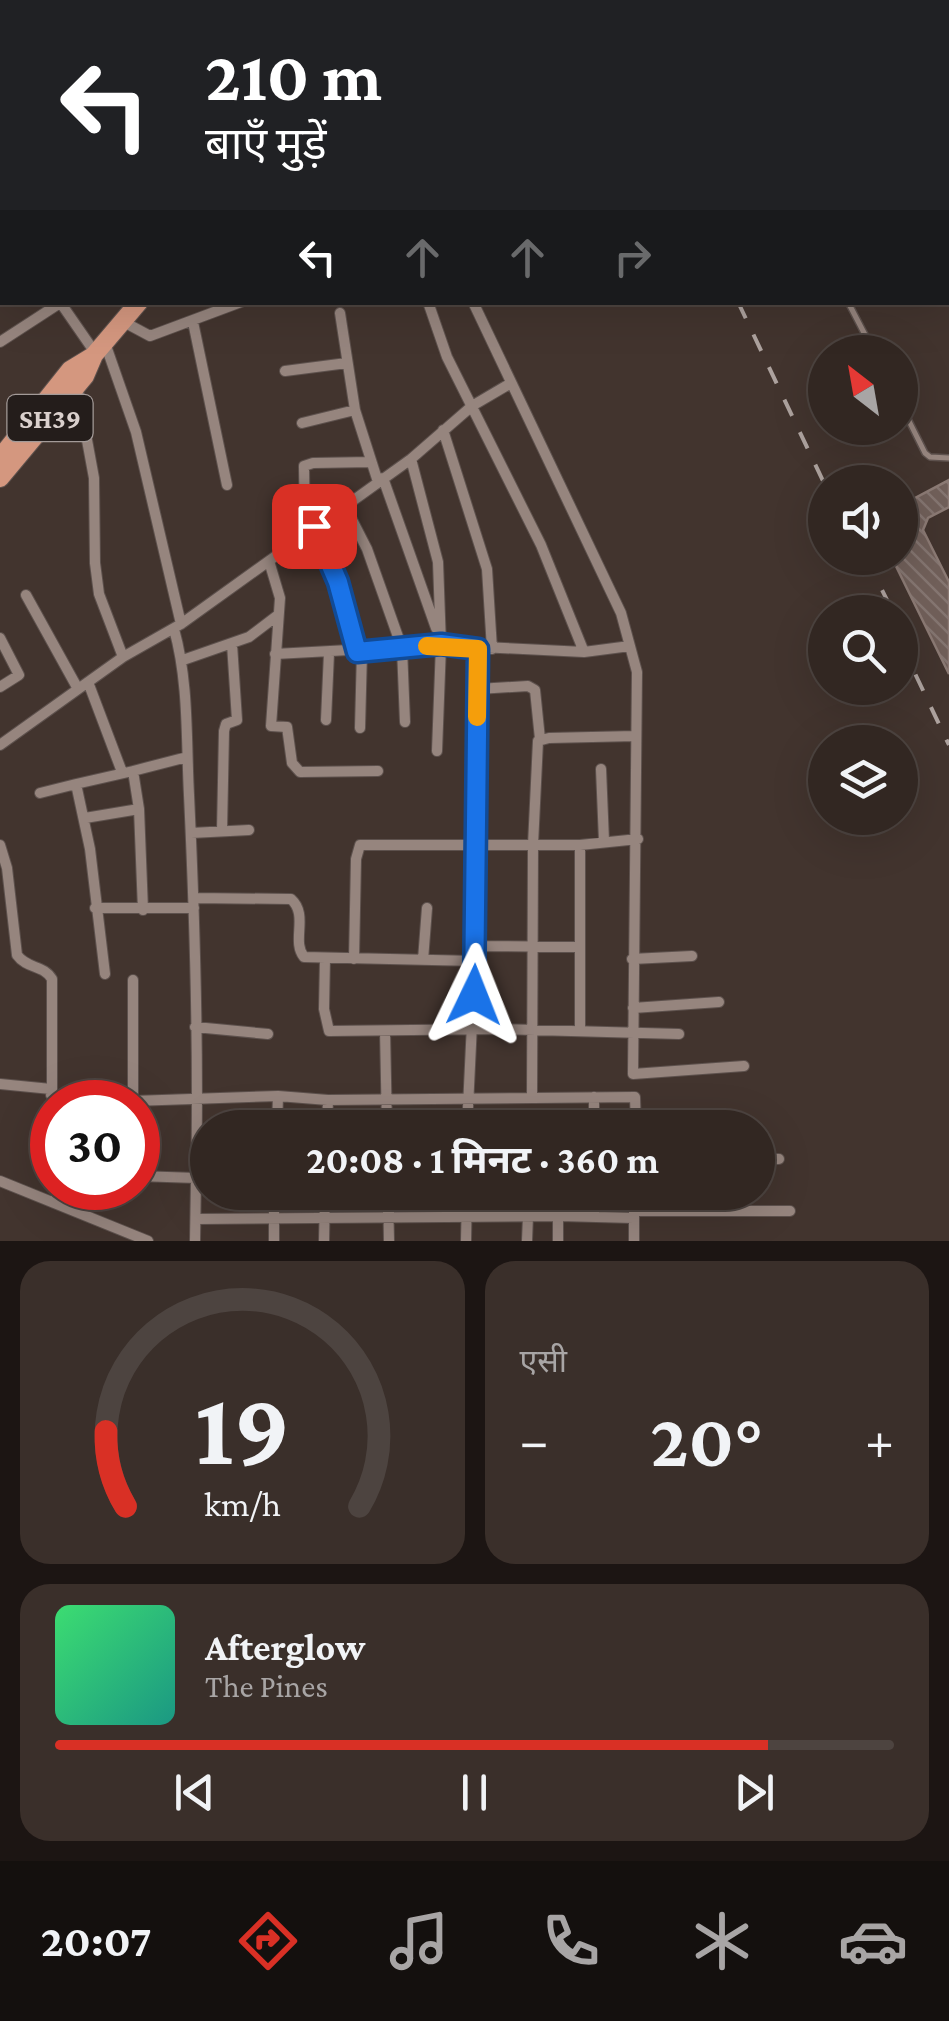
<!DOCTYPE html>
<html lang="hi">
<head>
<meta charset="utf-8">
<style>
	:root { --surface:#322722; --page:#3a2f2a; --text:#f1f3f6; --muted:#a8a5a5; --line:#4d4440; --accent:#d93025 }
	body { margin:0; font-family:"Crimson Pro","Noto Sans Devanagari",serif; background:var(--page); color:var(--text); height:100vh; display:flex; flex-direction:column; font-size:38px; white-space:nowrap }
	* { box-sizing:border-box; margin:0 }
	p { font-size:32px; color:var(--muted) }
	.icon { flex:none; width:55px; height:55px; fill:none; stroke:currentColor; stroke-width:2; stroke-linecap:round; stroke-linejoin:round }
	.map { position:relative; height:1241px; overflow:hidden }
	.side { display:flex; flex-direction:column; gap:20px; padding:20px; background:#1c1513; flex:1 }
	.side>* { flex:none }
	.top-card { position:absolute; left:0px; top:0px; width:950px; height:305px; box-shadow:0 10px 40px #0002,0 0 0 2px var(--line); background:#202124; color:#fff; overflow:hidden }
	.needle { width:65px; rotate:329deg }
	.buttons { position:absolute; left:808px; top:335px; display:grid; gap:20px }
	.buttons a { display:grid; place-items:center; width:110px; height:110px; border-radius:50%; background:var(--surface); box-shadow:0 10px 40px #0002,0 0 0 2px var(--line); font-size:50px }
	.speed { position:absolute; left:30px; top:1080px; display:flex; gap:20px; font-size:50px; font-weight:700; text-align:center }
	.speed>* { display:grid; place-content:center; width:130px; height:130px; border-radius:50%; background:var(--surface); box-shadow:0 10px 40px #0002,0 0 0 2px var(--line); line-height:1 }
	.speed .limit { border:15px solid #d22; background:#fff; color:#111 }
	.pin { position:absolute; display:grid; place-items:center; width:85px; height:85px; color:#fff; margin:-42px; border-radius:20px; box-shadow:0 5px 15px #0006 }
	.me { position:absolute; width:110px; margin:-55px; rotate:2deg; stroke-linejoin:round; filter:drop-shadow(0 0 8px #0008) }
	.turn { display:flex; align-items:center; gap:35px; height:210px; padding:0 40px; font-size:45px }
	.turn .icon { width:130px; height:130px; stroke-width:2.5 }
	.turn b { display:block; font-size:70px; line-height:85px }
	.lanes { display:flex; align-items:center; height:95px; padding:0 40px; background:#0003; justify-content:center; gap:50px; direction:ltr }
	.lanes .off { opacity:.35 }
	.big { font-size:75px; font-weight:700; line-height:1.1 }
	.side .widget { flex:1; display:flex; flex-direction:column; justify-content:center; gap:15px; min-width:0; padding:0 35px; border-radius:30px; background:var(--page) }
	.side .dial { align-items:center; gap:0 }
	.dial svg { height:260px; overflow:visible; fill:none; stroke:var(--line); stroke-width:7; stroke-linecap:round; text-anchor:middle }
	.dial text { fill:var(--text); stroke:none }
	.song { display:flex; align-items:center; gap:30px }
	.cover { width:120px; height:120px; border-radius:15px; background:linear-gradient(135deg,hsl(140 70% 55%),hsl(170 70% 35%)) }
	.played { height:10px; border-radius:5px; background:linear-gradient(90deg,var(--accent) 85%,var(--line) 85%) }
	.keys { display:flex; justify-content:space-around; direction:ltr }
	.heat { display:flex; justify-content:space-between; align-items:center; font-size:55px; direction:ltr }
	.side .tiles { flex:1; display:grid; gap:20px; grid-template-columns:1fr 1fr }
	.widget:last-child { grid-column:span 2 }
	.trip { position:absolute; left:190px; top:1110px; width:585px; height:100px; border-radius:50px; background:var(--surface); box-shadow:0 10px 40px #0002,0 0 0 2px var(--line); font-weight:700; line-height:100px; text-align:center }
	.tab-bar { display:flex; height:160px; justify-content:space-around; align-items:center; background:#14100e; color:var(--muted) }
	.tab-bar .icon { width:70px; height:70px }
	.tab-bar .on { color:var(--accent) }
	.tab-bar b { font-size:45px; color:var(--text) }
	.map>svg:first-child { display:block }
	.building { fill:url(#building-back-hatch); stroke:#8b7a74; stroke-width:2.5 }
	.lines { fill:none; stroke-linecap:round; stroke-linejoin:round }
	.lane-casing { stroke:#5d514d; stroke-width:8 }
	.street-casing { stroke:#5d514d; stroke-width:12 }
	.primary-casing { stroke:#5d514d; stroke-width:20 }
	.lane { stroke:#96857e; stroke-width:5 }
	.street { stroke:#96857e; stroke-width:10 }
	.primary { stroke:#d4977f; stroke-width:18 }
	.rail { stroke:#ada29e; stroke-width:4; stroke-dasharray:18 18; stroke-linecap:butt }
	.route-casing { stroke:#114b97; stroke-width:25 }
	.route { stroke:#1a73e8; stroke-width:18 }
	.slow { stroke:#f59e0b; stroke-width:18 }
	.labels { text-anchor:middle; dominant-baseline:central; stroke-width:10; stroke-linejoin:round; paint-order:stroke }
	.shield { fill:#241d1b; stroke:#a39a98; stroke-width:2.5 }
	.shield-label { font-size:28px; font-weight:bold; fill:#dad0cd }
</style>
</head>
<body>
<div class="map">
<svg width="949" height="1241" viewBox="0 0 949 1241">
	<defs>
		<pattern id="building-back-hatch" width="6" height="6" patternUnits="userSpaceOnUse" patternTransform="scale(2.5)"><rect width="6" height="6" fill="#705f59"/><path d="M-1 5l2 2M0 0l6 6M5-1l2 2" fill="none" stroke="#847570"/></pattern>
	</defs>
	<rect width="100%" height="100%" fill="#42342e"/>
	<path class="building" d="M949 480V507L928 518 923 530 949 582V674L892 558H900V506Z"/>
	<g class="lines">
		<defs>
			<path id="lane" d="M321 0 322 2
				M685 0 687 2
				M870 0 871 2
				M819 2 826 0
				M879 2 885 0
				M948 257 949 259
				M848 302 874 352
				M900 403 925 453 930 457 949 458"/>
			<path id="street" d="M67 0 70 2
				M0 99 2 98
				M0 155 2 159
				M0 250 2 253
				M60 302 96 354
				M428 302 447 357 541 545 584 652
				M473 302 621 613 637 672 633 1074 744 1066
				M340 313 355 410
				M122 321 150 336 241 302
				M193 322 227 485
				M0 342 60 303
				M105 343 136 432 181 624
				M285 371 347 363
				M77 386 94 478 95 563 99 594 123 657
				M302 423 355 410 378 482
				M443 430 487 569 492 649
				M411 459 438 562 441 645 437 751
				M383 478 436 628
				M344 504 367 549 402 648 405 722
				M314 526 338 582 357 652
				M305 532 304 466 313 463 371 462
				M269 561 280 598 271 726 287 727 292 763 300 772 378 771
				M26 595 78 689
				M0 638 19 675 0 687
				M275 654 441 645 584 652 630 646
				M183 660 249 637 278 615
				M88 682 122 772
				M478 689 528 686 535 690 540 739
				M326 720 329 653
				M360 728 362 651
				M0 745 123 657 181 624 411 459 472 406 511 383
				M601 769 604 841
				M133 771 187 757
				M76 784 133 771 139 809 85 818
				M40 793 76 784 90 849 105 974
				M139 809 143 910
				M222 831 224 731 226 724 237 720 232 644
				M191 833 249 830
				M0 845 7 868 17 955C27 969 44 965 52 979V1108
				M580 845V1031
				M194 898 291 899C309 915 291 941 304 957L475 961
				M95 908H194
				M475 946 580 947
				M325 958 324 1009 329 1031 495 1029 679 1034
				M354 959 356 859 360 845H580L638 839
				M632 959 692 956
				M423 960 427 908
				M633 1008 719 1002
				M195 1027 268 1034
				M385 1031 387 1128
				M0 1084 51 1089
				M51 1095 133 1101 278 1096 328 1100 635 1097 636 1128
				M594 1097V1128
				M532 1098 533 845 538 741 549 738 635 736
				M133 1101V980
				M277 1128 278 1096
				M327 1128 328 1100
				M467 1128 475 961 479 649
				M758 1159H779
				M138 1176 196 1178C199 1051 195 923 189 795 186 739 189 683 174 629
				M0 1181 148 1241
				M388 1192 389 1241
				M558 1192V1241
				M594 1192V1217
				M634 1197 691 1193
				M56 1203 57 1188
				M634 1211H790
				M634 1212V1241
				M196 1219 559 1216 633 1218
				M195 1241 196 1178
				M274 1241V1192
				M324 1241 325 1192
				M466 1241 467 1192
				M527 1241 528 1216"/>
			<path id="primary" d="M400 2 402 0
				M0 458 70 370 93 356
				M0 478 85 376 94 355 139 302"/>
		</defs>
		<use href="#lane" class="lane-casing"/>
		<use href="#street" class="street-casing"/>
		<use href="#primary" class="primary-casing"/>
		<use href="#lane" class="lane"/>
		<use href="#street" class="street"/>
		<use href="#primary" class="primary"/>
		<path class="rail" d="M603 0 604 2
			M738 302 825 485
			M866 558 893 612
			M900 642 949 745"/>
	</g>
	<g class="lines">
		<defs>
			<path id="route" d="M314 526 338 582 357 652 441 644 478 649 474 995"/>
		</defs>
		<use href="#route" class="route-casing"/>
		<use href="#route" class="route"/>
		<path class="slow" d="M427 646 478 649 477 717"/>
	</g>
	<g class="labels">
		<rect class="shield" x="7.5" y="395" width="85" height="46" rx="8"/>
		<g class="shield-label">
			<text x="50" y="418">SH39</text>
		</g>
	</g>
</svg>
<div class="buttons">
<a><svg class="needle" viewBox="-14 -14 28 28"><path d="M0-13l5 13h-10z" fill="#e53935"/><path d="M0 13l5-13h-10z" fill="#a8a5a5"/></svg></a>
<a><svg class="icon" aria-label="sound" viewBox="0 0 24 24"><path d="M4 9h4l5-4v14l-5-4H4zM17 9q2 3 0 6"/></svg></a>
<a><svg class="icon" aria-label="search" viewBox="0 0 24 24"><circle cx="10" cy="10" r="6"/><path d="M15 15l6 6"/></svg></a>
<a><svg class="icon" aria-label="layers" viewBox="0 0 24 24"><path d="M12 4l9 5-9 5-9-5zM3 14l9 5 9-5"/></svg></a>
</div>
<div class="speed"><div class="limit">30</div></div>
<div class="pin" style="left:314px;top:526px;background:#d93025"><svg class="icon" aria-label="arrive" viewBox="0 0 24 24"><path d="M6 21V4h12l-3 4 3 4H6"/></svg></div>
<svg class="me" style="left:474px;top:995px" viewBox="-20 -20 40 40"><path d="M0-17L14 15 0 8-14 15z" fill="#1a73e8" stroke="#fff" stroke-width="4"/></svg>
<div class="trip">20:08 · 1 मिनट · 360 m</div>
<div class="top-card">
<div class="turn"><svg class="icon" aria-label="left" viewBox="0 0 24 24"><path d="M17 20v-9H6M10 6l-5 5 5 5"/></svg><div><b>210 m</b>बाएँ मुड़ें</div></div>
<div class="lanes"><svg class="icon" aria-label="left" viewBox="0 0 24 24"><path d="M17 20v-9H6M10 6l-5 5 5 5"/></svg><svg class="icon off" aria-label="ahead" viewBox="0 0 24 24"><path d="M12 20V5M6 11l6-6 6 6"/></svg><svg class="icon off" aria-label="ahead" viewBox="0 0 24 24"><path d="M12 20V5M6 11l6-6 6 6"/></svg><svg class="icon off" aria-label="right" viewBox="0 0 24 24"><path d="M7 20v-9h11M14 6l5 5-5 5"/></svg></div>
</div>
</div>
<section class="side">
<div class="tiles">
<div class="widget dial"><svg viewBox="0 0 100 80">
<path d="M14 69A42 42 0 1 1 86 69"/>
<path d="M14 69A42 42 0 0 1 8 46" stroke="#d93025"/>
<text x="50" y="56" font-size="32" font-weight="700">19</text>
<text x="50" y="72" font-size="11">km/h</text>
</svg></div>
<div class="widget"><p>एसी</p>
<div class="heat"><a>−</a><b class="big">20°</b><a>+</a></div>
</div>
<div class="widget">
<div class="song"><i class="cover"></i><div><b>Afterglow</b><p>The Pines</p></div></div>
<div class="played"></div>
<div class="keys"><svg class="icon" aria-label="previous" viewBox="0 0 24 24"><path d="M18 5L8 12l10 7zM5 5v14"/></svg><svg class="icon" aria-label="pause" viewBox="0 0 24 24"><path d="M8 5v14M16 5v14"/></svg><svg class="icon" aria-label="next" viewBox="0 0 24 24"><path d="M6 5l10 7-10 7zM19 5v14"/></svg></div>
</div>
</div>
</section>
<nav class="tab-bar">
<b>20:07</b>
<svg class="icon on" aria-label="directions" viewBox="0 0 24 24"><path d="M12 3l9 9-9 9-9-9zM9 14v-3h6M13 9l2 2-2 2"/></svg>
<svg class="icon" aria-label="music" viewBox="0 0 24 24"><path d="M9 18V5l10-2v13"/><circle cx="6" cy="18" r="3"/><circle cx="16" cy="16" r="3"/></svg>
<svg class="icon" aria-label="phone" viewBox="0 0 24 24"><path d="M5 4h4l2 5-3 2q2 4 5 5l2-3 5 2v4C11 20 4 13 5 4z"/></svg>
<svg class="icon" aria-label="climate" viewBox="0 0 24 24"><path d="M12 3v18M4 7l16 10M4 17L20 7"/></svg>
<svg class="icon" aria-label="car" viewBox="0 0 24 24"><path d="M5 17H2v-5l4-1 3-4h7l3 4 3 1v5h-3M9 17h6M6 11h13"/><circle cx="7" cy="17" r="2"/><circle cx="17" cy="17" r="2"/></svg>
</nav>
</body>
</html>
